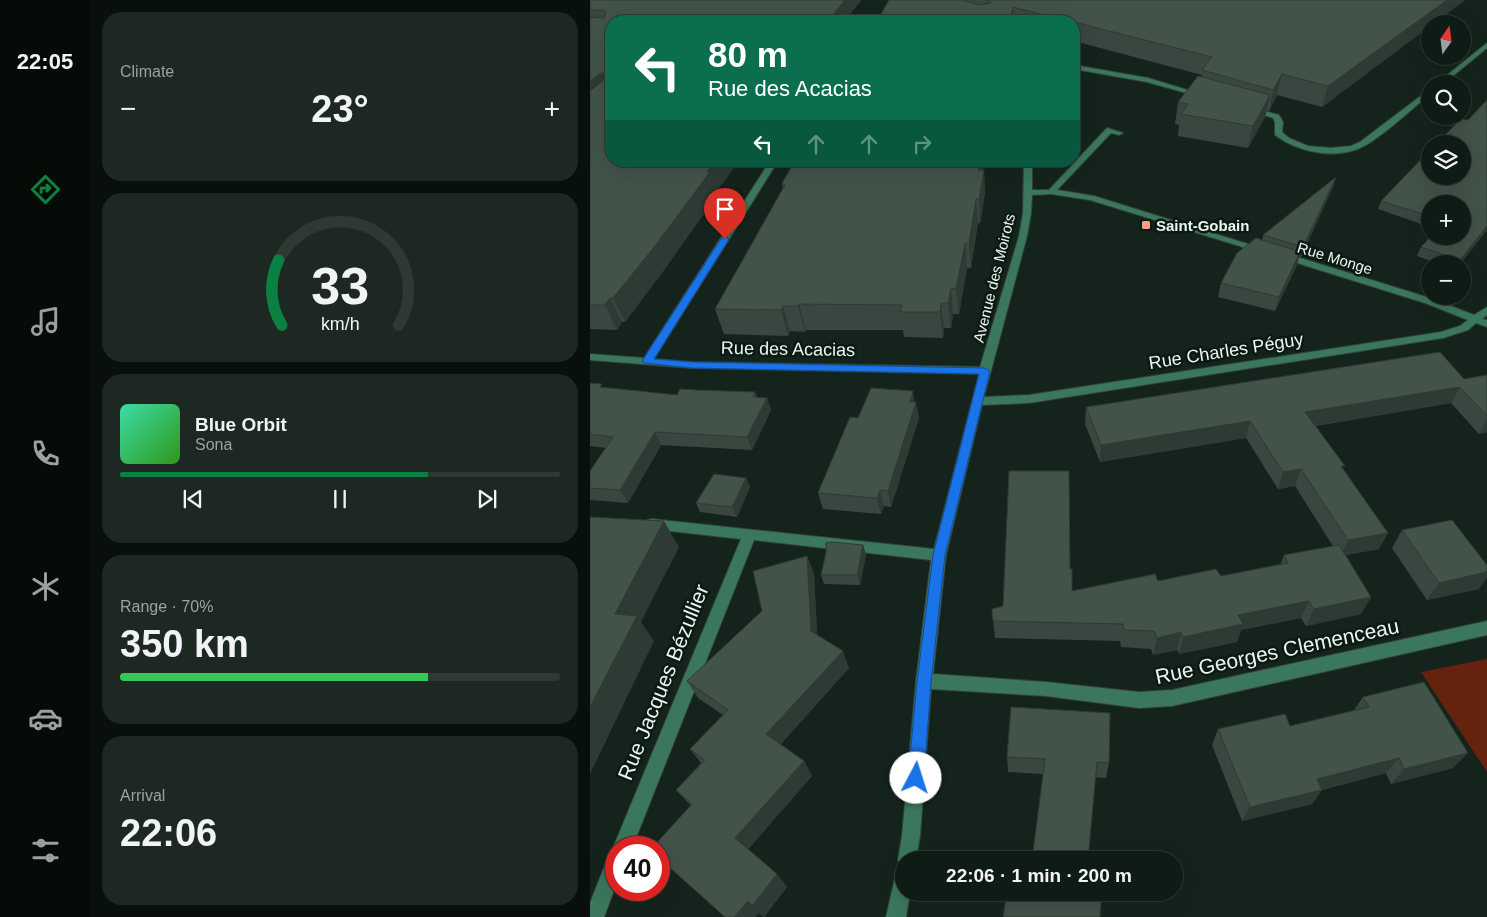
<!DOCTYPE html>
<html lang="en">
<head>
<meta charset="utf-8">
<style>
	:root { --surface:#0f1b15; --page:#1d2822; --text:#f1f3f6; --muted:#9ba1a0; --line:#2f3934; --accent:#0b8043 }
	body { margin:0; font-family:Arial,sans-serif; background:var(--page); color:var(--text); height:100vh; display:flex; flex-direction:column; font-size:19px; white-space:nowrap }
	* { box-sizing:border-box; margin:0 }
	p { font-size:16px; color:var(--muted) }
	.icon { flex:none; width:28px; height:28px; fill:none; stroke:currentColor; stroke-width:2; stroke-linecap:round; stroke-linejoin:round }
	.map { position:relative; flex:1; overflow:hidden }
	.panel { display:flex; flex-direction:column; gap:12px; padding:12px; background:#080f0c; width:500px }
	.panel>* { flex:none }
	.guide { position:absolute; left:15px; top:15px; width:475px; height:152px; border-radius:20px; box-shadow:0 5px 20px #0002,0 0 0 1px var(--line); background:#0b6e4f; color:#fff; overflow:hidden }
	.needle { width:32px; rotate:14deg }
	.buttons { position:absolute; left:831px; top:15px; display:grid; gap:10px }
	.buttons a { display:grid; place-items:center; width:50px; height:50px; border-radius:50%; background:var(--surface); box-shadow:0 5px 20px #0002,0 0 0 1px var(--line); font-size:25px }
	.speed { position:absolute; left:15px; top:836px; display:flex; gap:10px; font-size:25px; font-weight:700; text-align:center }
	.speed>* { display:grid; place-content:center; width:65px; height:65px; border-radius:50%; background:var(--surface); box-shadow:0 5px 20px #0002,0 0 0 1px var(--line); line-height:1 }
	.speed .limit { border:8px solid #d22; background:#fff; color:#111 }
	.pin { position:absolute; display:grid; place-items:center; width:42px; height:42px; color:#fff; margin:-51px -21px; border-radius:50% 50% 50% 0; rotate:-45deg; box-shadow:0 0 5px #0007 }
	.pin .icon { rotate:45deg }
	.me { position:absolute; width:55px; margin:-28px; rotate:5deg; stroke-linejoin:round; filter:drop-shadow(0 0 4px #0008) }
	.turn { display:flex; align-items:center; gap:18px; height:105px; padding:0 20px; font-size:22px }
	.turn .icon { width:65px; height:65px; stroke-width:2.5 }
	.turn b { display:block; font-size:35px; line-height:42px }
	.lanes { display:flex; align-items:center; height:48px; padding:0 20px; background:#0003; justify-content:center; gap:25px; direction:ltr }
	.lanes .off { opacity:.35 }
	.big { font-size:38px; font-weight:800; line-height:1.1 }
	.panel .card { flex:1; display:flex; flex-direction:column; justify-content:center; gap:8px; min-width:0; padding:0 18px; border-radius:20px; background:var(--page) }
	.panel .dial { align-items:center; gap:0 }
	.dial svg { height:130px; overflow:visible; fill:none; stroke:var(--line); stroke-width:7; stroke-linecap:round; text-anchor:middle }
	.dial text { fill:var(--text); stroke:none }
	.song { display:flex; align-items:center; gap:15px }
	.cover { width:60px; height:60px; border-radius:8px; background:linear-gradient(135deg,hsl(160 70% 55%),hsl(110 70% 35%)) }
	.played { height:5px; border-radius:2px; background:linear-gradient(90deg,var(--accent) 70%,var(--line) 70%) }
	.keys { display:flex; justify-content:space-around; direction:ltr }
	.heat { display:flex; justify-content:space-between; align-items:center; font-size:28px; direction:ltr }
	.charge { height:8px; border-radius:4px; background:linear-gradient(90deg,#34c759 70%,var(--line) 0) }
	.trip { position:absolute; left:305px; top:851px; width:288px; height:50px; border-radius:25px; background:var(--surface); box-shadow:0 5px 20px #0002,0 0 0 1px var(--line); font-weight:800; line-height:50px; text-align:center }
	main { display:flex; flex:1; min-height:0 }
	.dock { display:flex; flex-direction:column; width:90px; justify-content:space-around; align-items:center; background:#060b08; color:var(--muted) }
	.dock .icon { width:35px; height:35px }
	.dock .on { color:var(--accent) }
	.dock b { font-size:22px; color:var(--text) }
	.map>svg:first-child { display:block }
	.green { fill:#65220d }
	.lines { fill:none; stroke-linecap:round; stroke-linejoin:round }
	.minor-casing { stroke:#32413a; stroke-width:2 }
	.minor { fill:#3b775c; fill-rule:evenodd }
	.wall { fill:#394740 }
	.shaded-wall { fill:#2e3a34 }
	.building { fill:#42534a; stroke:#2e3a34 }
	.route { fill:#1a73e8; stroke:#114b97 }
	.poi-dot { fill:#f49f86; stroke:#0b1a13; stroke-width:2 }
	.labels { text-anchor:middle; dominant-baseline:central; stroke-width:5; stroke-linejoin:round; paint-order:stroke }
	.far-poi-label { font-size:15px; font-weight:bold; fill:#ecf6f1; stroke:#0b1a13; text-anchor:start }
	.far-street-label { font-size:15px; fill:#ecf6f1; stroke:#0b1a13 }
	.street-label { font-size:18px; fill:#ecf6f1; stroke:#0b1a13 }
	.near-street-label { font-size:21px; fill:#ecf6f1; stroke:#0b1a13 }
</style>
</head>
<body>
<main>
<nav class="dock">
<b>22:05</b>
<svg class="icon on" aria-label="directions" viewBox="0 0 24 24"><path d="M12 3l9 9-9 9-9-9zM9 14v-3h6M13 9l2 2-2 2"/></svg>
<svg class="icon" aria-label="music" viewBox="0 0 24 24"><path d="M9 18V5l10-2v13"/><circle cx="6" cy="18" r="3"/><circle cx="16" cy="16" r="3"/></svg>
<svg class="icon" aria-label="phone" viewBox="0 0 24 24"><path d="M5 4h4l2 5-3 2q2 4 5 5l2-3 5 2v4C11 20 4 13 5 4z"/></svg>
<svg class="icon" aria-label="climate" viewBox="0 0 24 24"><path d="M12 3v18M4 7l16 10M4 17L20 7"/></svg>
<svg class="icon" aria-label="car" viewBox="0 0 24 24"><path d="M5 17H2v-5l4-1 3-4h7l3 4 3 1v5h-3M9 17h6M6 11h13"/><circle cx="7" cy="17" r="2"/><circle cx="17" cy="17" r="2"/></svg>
<svg class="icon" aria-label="filters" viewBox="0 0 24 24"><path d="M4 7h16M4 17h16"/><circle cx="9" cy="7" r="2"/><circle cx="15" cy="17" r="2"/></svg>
</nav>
<section class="panel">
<div class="card"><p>Climate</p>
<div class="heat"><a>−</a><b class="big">23°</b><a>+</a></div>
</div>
<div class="card dial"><svg viewBox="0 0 100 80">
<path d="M14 69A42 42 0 1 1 86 69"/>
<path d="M14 69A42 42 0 0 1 12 29" stroke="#0b8043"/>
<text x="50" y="56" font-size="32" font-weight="700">33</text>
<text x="50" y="72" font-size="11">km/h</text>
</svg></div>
<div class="card">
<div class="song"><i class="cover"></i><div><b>Blue Orbit</b><p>Sona</p></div></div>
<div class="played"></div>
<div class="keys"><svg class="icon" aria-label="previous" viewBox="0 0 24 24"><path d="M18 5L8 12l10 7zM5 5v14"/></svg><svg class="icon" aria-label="pause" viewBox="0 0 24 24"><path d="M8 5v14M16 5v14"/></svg><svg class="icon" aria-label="next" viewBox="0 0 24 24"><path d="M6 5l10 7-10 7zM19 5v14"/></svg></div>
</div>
<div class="card"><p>Range · 70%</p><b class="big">350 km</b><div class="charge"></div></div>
<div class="card"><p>Arrival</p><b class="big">22:06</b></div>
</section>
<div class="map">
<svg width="897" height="917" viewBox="0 0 897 917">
	<rect width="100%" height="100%" fill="#14241c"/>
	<path class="green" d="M897 659V772L831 672Z"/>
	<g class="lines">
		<defs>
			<path id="minor" d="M897 43V48L853 84H846Z
				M484 65 558 78 614 95 611 97 557 82 484 69Z
				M840 89V94C819 111 799 131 776 145 750 161 708 153 685 135V122L683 118 657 109 660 107 689 115 693 122 692 132 699 138 718 146 741 148 761 146 770 142Z
				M517 128 533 133 529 135 521 133 467 190 504 196 677 250 672 253 669 252 500 200 461 194 442 195 441 213 437 236 394 397 439 395 851 332 870 326 878 320 835 303 688 257 686 255 691 252 843 299 884 315 897 307V315L892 319 897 320V327L886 323 878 330 853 338 439 403 392 405 356 555 343 674 456 682 549 692 582 690 897 621V635L582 706 549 708 456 696 341 689 330 836 326 860H314V892H320L316 917H296L307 869 312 867 308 860 312 836 326 681 341 560 164 540 42 848H26V885L14 917H0V903L19 855 25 853 23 848 151 539 62 529 57 528 55 524 57 520 62 519 344 549 389 374 102 368 0 360V354L54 358 180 161H188L64 359 102 362 390 367 429 236 433 213 434 161H442V190H459Z"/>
		</defs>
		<use href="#minor" class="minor-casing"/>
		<use href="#minor" class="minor"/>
	</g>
	<path class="wall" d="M0 0H271L255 21H21V161H149L126 192 127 195 74 270 35 322H32L27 330 0 329Z
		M299 0H875L843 24H840V26L732 107 687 95 679 111 677 110 675 117 658 148 588 136 589 125 585 124 588 102 611 77 612 75 484 41V21H287Z
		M897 100V230L870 264H849L827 256 831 247 872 236 840 204V227L788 209 791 201 878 120Z
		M394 170 395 193 390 223H388L381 268H377L369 314H363L361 328H354L353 338 314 337 313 330H216L215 332 200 331 198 336 134 334 125 309 193 188 192 183Z
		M744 185 711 257 709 256 707 265 685 311 628 297 631 283 672 240 673 235Z
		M897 375V432L889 434 861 403 726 426 753 469 789 549 756 555 781 597 771 614 716 626 711 618 651 630 647 642 589 654 587 650 563 655 561 649 531 647 530 641 405 638 402 609 413 606 480 569 482 591 568 581 631 576 690 565 694 555 743 546 705 486 688 489 656 438 510 462 495 424 496 407 874 379Z
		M0 383 15 388 87 395 165 392 167 397 177 398 181 410 162 450 71 445 38 503 0 500V471L16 448 0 446Z
		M325 402 329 418 301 507 294 506 291 514 233 509 228 493 268 418Z
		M156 478 160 487 147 517 110 512 106 503Z
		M812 530 889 589 837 600 802 548Z
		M273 545 276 555 270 585 234 584 231 575Z
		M217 556 224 574 227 635 259 668 190 745 214 761 222 776 158 849 187 874 197 887 174 917 169 913 165 917H135L101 806 86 790 111 763 100 749 133 715 108 698 97 681 172 611Z
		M773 697 863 768 801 784 796 773 732 790 722 804 652 821 622 745 628 729 700 726 764 710Z
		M417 757 519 763 516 778 418 772Z"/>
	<path class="shaded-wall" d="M255 0H271L255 21H238Z
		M857 0H875L843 24H840V26L732 107 738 86Z
		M423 7 424 21H420Z
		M13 72 21 92 0 108V81Z
		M692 74 687 95 679 111 683 90Z
		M680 95 675 117 658 148 663 126Z
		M125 161H149L126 192 127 195 74 270 35 322 23 298Z
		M390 161H395L389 193 388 170Z
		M394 170 395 193 390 223 389 199Z
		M746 177 744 185 711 257 713 247Z
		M386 199 388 223 381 268 379 243Z
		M897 226V230L870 264H868L870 260Z
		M375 243 377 268 369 314 366 289Z
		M710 252 707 265 685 311 689 297Z
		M361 288 363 314 361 328 358 303Z
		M20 298 32 322 27 330 15 305Z
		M351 303 354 328 353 338 350 312Z
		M209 304 216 330 215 332 208 306Z
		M193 306 200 331 198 336 191 310Z
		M870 387 861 403 710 428 715 412Z
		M323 391 325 405 326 402 329 418 301 507 298 491 320 402Z
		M177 398 181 410 162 450 157 437Z
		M897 419V432L889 434Z
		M660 421 656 438 510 462 511 445Z
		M65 432 71 445 38 503 30 490Z
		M711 469 705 486 688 489 693 472Z
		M156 478 160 487 147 517 142 507Z
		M290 490 294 506 291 514 287 498Z
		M74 521 89 547 51 622 64 641 0 774V707L25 614Z
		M798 533 789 549 750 556 758 540Z
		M273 545 276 555 270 585 267 575Z
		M217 556 224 574 228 648 221 631Z
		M897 572V578L889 589 837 600 849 583Z
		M781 597 771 614 716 626 724 609Z
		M719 601 711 618 651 630 647 642 589 654 593 637 648 615Z
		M591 632 587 650 563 655 567 638Z
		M253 651 259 668 185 750 176 734Z
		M878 753 863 768 801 784 814 769Z
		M809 758 796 773 722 792 732 790 722 804 652 821 660 807 727 779Z
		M214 761 222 776 156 852 145 838Z
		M187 874 197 887 174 917 169 913 165 917H144L158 901Z"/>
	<path class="building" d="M0 0H255L238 21H21V161H125L117 172H120L65 246 23 298H20L15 305H0V91L14 80 13 72 0 81V17L14 18 16 12 14 10H0Z
		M299 0H372L390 5 401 3 400 1 395 0H857L738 86 692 74 683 90 612 70 622 57 484 22V21H479L423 7 420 21H287Z
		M608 76 680 95 663 126 591 114 598 104 588 102Z
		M897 100V226L870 260 831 247 841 236H872V204H840V216L791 201 840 150V176H872V144H846L871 119 878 120Z
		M205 161H390L388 170H394L389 199H386L379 243H375L366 289 361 288 358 303H351L350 312H310L312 305 209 304 208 306H193L191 310 125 309 195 185 192 183Z
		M746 177 713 247 673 235Z
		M666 238 710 252 689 297 631 283 647 253Z
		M850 352 874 379 897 375V416L870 387 715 412 755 466H751L798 533 758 540 711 469 693 472 660 421 511 445 496 407Z
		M0 383 12 384 10 387 87 395 90 389 106 390 165 392 163 397 177 398 157 437 65 432 30 490 0 488V471L23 437 0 434Z
		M281 388 323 391 320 402H326L298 491 290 490 287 498 228 493 260 417 268 418Z
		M419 471H479L480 569H482V591L565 574 568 581 626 569 631 576 698 563 694 555 749 545 781 597 724 609 719 601 648 615 653 624 593 637 591 632 567 638 564 631 534 630 533 624 403 621 402 609 413 606Z
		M124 474 156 478 142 507 106 503Z
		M0 517 74 521 25 614 47 616 0 707Z
		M862 520 897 565V572L849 583 812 530Z
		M242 542 273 545 267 575H231L236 553V543Z
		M217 556 221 631 253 651 176 734 214 761 145 838 187 874 162 906 158 901 144 917H135L69 858V848H62L102 804 86 790 115 760 100 749 138 710 97 681 172 611 163 571Z
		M834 682 878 753 814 769 809 758 727 779 732 790 660 807 628 729 695 714 700 726 779 707 773 697Z
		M421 707 520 713 519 763 507 762 498 860H442L455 759 417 757Z
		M417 892H512L510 917H413Z"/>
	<path class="route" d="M135 236 139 239 64 359 102 362 395 368 400 371 355 555 341 682 334 778 332 784 326 786 320 784 318 778 327 682 343 555 389 374 102 368 54 363 52 361 131 239Z"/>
	<rect class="poi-dot" x="551" y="220" width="10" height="10" rx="2.5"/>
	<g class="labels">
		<g class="far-poi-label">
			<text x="566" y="225">Saint-Gobain</text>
		</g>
		<g class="far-street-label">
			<text transform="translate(745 258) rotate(17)">Rue Monge</text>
			<text transform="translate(404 278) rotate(-76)">Avenue des Moirots</text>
		</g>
		<g class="street-label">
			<text transform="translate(198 349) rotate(1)">Rue des Acacias</text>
			<text transform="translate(636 351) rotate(-9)">Rue Charles Péguy</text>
		</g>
		<g class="near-street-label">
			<text transform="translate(687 651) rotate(-12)">Rue Georges Clemenceau</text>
			<text transform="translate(73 682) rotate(-68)">Rue Jacques Bézullier</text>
		</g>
	</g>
</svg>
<div class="buttons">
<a><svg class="needle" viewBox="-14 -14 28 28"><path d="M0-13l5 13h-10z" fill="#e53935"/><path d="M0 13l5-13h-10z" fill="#9ba1a0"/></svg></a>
<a><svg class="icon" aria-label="search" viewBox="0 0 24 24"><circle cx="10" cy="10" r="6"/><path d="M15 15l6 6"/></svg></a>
<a><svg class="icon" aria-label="layers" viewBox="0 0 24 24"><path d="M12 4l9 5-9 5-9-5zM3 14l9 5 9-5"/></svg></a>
<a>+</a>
<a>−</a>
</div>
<div class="speed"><div class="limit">40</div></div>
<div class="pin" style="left:135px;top:239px;background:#d93025"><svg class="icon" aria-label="arrive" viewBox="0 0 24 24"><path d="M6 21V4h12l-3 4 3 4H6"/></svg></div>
<svg class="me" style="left:326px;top:778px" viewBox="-20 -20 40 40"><circle r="19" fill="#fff"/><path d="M0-13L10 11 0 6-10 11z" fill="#1a73e8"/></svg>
<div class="trip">22:06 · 1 min · 200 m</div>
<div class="guide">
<div class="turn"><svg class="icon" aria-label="left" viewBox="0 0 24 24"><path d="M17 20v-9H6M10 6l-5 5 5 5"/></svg><div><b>80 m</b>Rue des Acacias</div></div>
<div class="lanes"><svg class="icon" aria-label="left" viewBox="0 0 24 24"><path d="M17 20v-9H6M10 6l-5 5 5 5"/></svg><svg class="icon off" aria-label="ahead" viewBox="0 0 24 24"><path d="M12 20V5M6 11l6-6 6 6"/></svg><svg class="icon off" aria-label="ahead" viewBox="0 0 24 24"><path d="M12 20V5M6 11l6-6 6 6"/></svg><svg class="icon off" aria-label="right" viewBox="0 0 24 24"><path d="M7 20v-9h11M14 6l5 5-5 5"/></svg></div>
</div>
</div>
</main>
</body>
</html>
